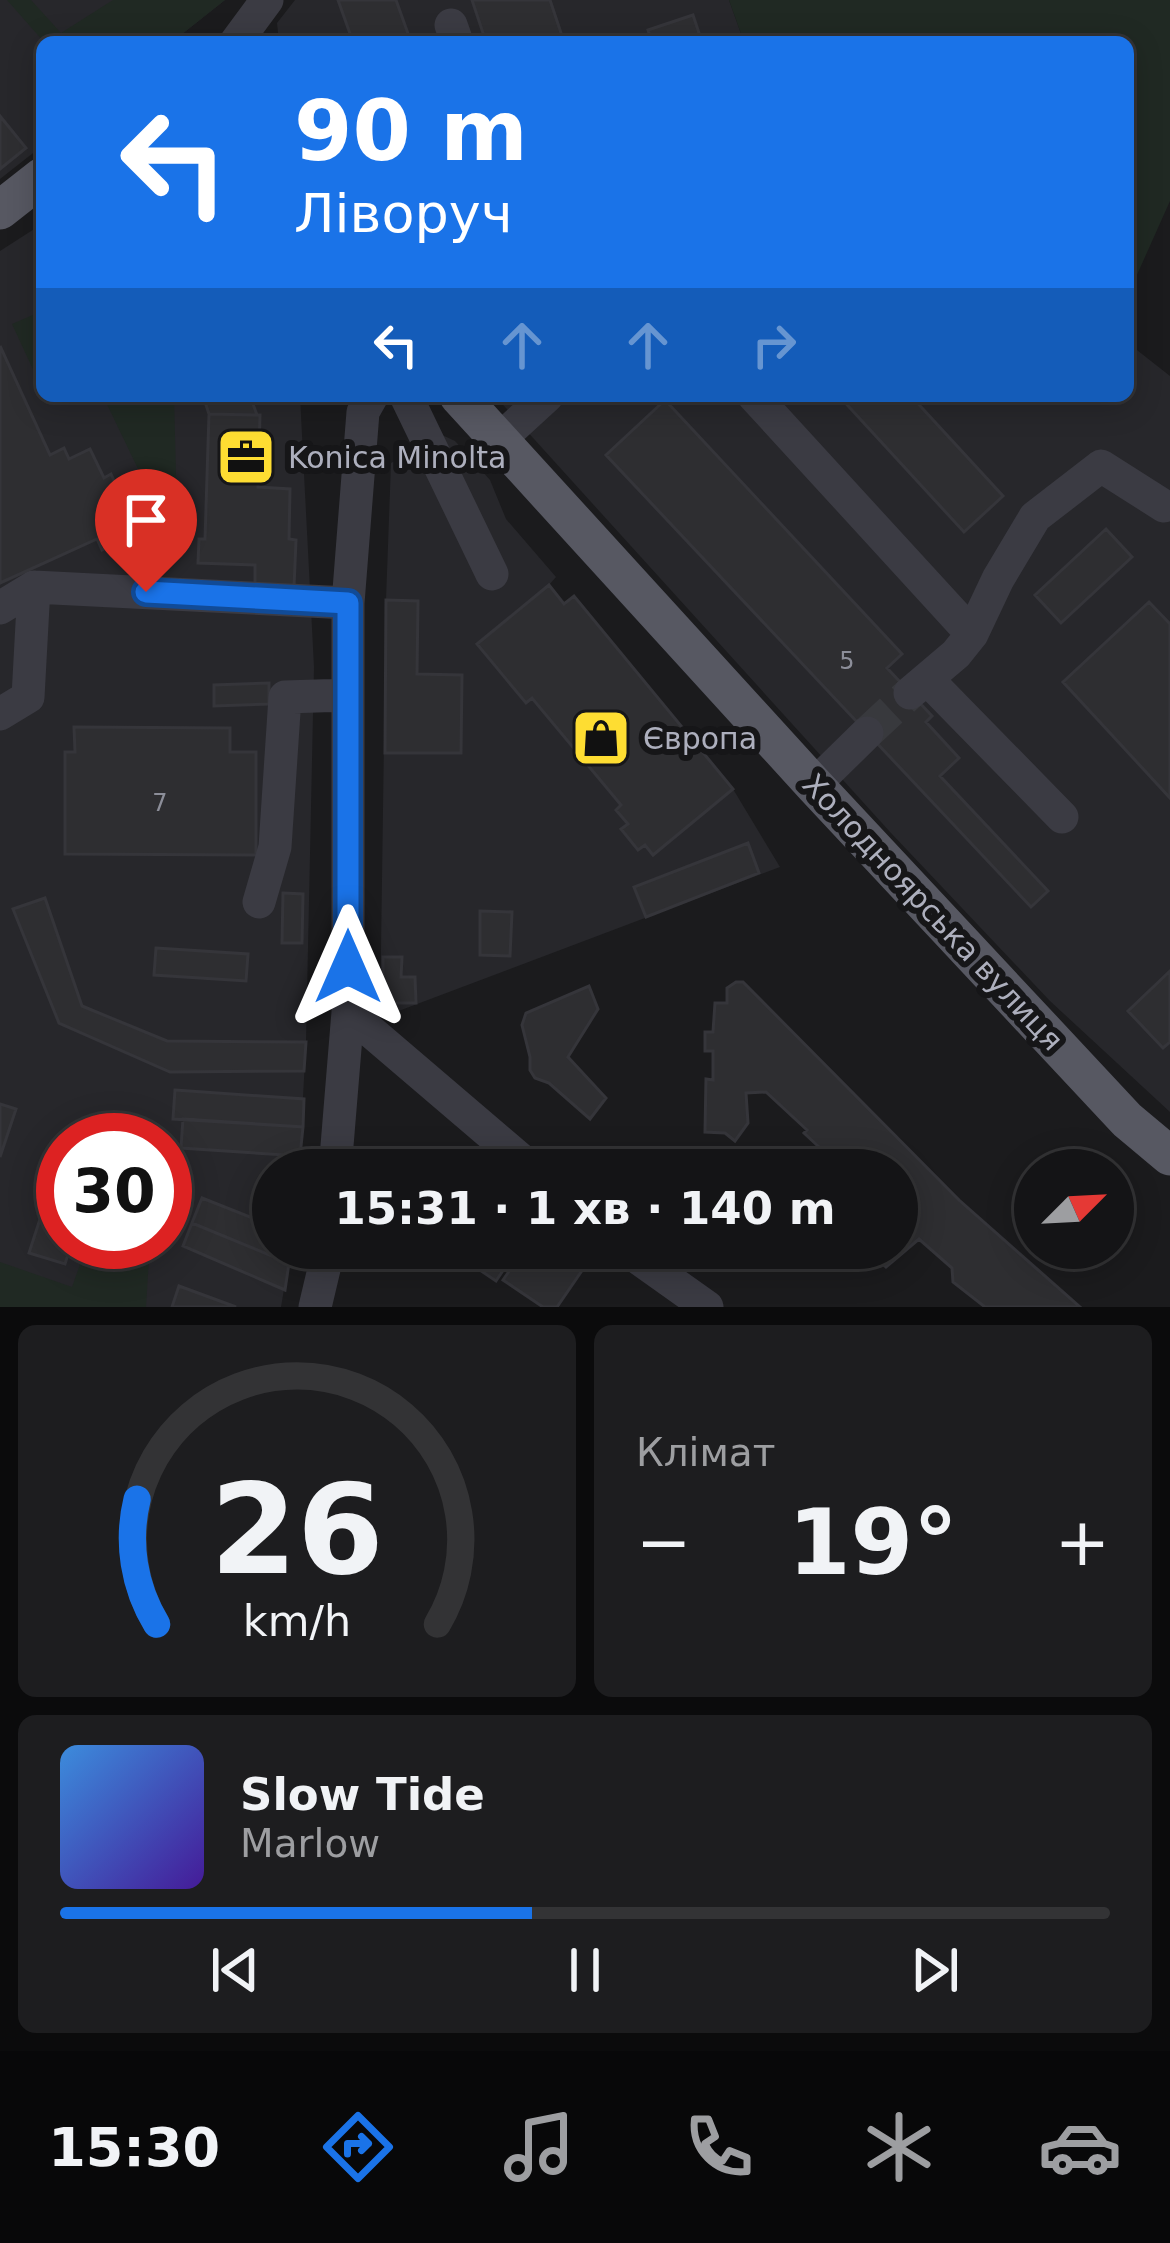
<!DOCTYPE html>
<html lang="uk">
<head>
<meta charset="utf-8">
<style>
	:root { --surface:#141416; --page:#1d1d1f; --text:#f1f3f6; --muted:#9d9ea1; --line:#333335; --accent:#1a73e8 }
	body { margin:0; font-family:"DejaVu Sans",sans-serif; background:var(--page); color:var(--text); height:100vh; display:flex; flex-direction:column; font-size:45px; white-space:nowrap }
	* { box-sizing:border-box; margin:0 }
	p { font-size:39px; color:var(--muted) }
	.icon { flex:none; width:66px; height:66px; fill:none; stroke:currentColor; stroke-width:2; stroke-linecap:round; stroke-linejoin:round }
	.map { position:relative; height:1307px; overflow:hidden }
	.side { display:flex; flex-direction:column; gap:18px; padding:18px; background:#0b0b0c; flex:1 }
	.side>* { flex:none }
	.guide { position:absolute; left:36px; top:36px; width:1098px; height:366px; border-radius:18px; box-shadow:0 6px 30px #0003,0 0 0 3px var(--line); background:#1a73e8; color:#fff; overflow:hidden }
	.needle { width:78px; rotate:66deg }
	.tools { position:absolute; left:1014px; top:1149px; display:grid; gap:24px }
	.tools a { display:grid; place-items:center; width:120px; height:120px; border-radius:50%; background:var(--surface); box-shadow:0 6px 30px #0003,0 0 0 3px var(--line); font-size:60px }
	.speed { position:absolute; left:36px; top:1113px; display:flex; gap:24px; font-size:60px; font-weight:700; text-align:center }
	.speed>* { display:grid; place-content:center; width:156px; height:156px; border-radius:50%; background:var(--surface); box-shadow:0 6px 30px #0003,0 0 0 3px var(--line); line-height:1 }
	.speed .limit { border:18px solid #d22; background:#fff; color:#111 }
	.pin { position:absolute; display:grid; place-items:center; width:102px; height:102px; color:#fff; margin:-123px -51px; border-radius:50% 50% 50% 0; rotate:-45deg; box-shadow:0 0 12px #0007 }
	.pin .icon { rotate:45deg }
	.me { position:absolute; width:132px; margin:-66px; rotate:0deg; stroke-linejoin:round; filter:drop-shadow(0 0 9px #0008) }
	.turn { display:flex; align-items:center; gap:42px; height:252px; padding:0 60px; font-size:54px }
	.turn .icon { width:156px; height:156px; stroke-width:2.5 }
	.turn b { display:block; font-size:84px; line-height:102px }
	.lanes { display:flex; align-items:center; height:114px; padding:0 60px; background:#0003; justify-content:center; gap:60px; direction:ltr }
	.lanes .off { opacity:.35 }
	.big { font-size:90px; font-weight:700; line-height:1.1 }
	.side .tile { flex:1; display:flex; flex-direction:column; justify-content:center; gap:18px; min-width:0; padding:0 42px; border-radius:18px; background:var(--page) }
	.side .dial { align-items:center; gap:0 }
	.dial svg { height:312px; overflow:visible; fill:none; stroke:var(--line); stroke-width:7; stroke-linecap:round; text-anchor:middle }
	.dial text { fill:var(--text); stroke:none }
	.song { display:flex; align-items:center; gap:36px }
	.cover { width:144px; height:144px; border-radius:18px; background:linear-gradient(135deg,hsl(210 70% 55%),hsl(260 70% 35%)) }
	.played { height:12px; border-radius:6px; background:linear-gradient(90deg,var(--accent) 45%,var(--line) 45%) }
	.keys { display:flex; justify-content:space-around; direction:ltr }
	.heat { display:flex; justify-content:space-between; align-items:center; font-size:66px; direction:ltr }
	.side .tiles { flex:1; display:grid; gap:18px; grid-template-columns:1fr 1fr }
	.tile:last-child { grid-column:span 2 }
	.trip { position:absolute; left:252px; top:1149px; width:666px; height:120px; border-radius:60px; background:var(--surface); box-shadow:0 6px 30px #0003,0 0 0 3px var(--line); font-weight:700; line-height:120px; text-align:center }
	.menu { display:flex; height:192px; justify-content:space-around; align-items:center; background:#080809; color:var(--muted) }
	.menu .icon { width:84px; height:84px }
	.menu .on { color:var(--accent) }
	.menu b { font-size:54px; color:var(--text) }
	.map>svg:first-child { display:block }
	.built { fill:#27272b; fill-rule:evenodd }
	.green { fill:#202923 }
	.building { fill:#2e2e31; stroke:#35353a; stroke-width:3 }
	.lines { fill:none; stroke-linecap:round; stroke-linejoin:round }
	.minor-tunnel { stroke:#38393d; stroke-width:33; stroke-dasharray:33 16; stroke-linecap:butt }
	.minor { stroke:#3b3b43; stroke-width:33 }
	.major { stroke:#575862; stroke-width:39 }
	.route-casing { stroke:#114b97; stroke-width:30 }
	.route { stroke:#1a73e8; stroke-width:21 }
	.labels { text-anchor:middle; dominant-baseline:central; stroke-width:12; stroke-linejoin:round; paint-order:stroke }
	.number-label { font-size:24px; fill:#8c8e99 }
	.poi-label { font-size:30px; fill:#adafbd; stroke:#161618; text-anchor:start }
	.street-label { font-size:30px; fill:#adafbd; stroke:#161618 }
</style>
</head>
<body>
<div class="map">
<svg width="1170" height="1307" viewBox="0 0 1170 1307">
	<rect width="100%" height="100%" fill="#1b1b1d"/>
	<path class="built" d="M0 0H225L172 42H42V146L0 179Z
		M295 0H729L744 42H279L277 23Z
		M42 224V396H300L314 667 306 1042 299 1170H273V1248H291L281 1307H0V251ZM63 1140H165V1242H63Z
		M1128 343 1170 376V1112L1050 1001 891 833 495 396H1030L1035 400 1040 396H1128Z
		M440 434 455 441 490 480 506 519 556 577 549 585 564 603 574 596 733 789 780 867 380 1018 386 600 391 463Z"/>
	<path class="green" d="M7 0H31L61 33 113 0H225L172 42H44Z
		M729 0H1170V201L1128 295V42H744Z
		M42 311V389L12 324Z
		M103 396H174L178 552Z
		M88 1242H150L146 1307H0V1262L72 1287Z"/>
	<path class="building" d="M338 0H396L411 42H353Z
		M472 0H550L564 42H486Z
		M693 15 702 42H652L648 30Z
		M0 116 26 148 0 169Z
		M0 346 50 455 64 448 69 459 90 449 104 478 111 474 138 534 102 550 97 539 0 583Z
		M203 396H250L257 415 209 414Z
		M839 396H911L1003 496 964 532Z
		M665 400 902 654 887 668 932 716 926 722 959 758 940 776 1048 891 1031 907 606 455Z
		M209 414 260 415 258 487 290 489 289 539 296 540 294 587 255 585V565L198 563 199 539H205Z
		M1106 529 1132 557 1061 623 1035 595Z
		M549 585 564 604 574 596 733 789 653 855 645 845 638 850 621 829 628 824 616 810 621 805 532 698 526 703 477 644Z
		M386 600 418 601 417 674 462 675 461 753H385Z
		M1149 602 1170 624V798L1063 682Z
		M269 683V704L214 706V685Z
		M74 727 230 728V752H256V855L65 854V752H75Z
		M748 843 759 873 646 917 634 887Z
		M283 893 303 894 302 943H282Z
		M45 898 82 1006 167 1041 306 1042 304 1071 170 1072 59 1023 13 909Z
		M480 911 512 912 510 956 480 955Z
		M156 948 248 954 246 981 154 975Z
		M383 957H402L401 977H415L416 1003H383Z
		M1170 971V1042L1163 1048 1128 1011Z
		M736 982H743L959 1200 1080 1307H985L953 1282 952 1268 919 1239 886 1267 865 1248H897V1170H851L836 1156 833 1160 804 1133 807 1130 766 1092 746 1093 748 1123 735 1141 725 1133 705 1132 706 1079 713 1080V1051H705V1032H713L715 1003H727V988Z
		M589 986 598 1009 568 1057 606 1098 590 1119 549 1083 535 1078 530 1070V1057L522 1025 526 1013Z
		M175 1090 304 1099 303 1127 173 1119Z
		M0 1104 16 1109 0 1157Z
		M183 1119 303 1127 300 1156 181 1148Z
		M63 1148V1242H72L65 1264 29 1253Z
		M202 1198 273 1226V1248H291L289 1263 192 1223Z
		M192 1223 289 1263 285 1290 183 1246Z
		M478 1248H518L496 1281 468 1262Z
		M525 1248H581L592 1256 557 1307H543L503 1280Z
		M179 1286 236 1307H172Z"/>
	<g class="lines">
		<path class="minor-tunnel" d="M867 733 910 693"/>
		<path class="minor" d="M451 25 457 42
			M236 42 267 0
			M406 396 492 574
			M754 396 972 634
			M499 440 547 396
			M0 608 34 587 348 603
			M928 680 1062 817
			M910 693 956 654 972 634 998 579 1035 517 1101 466 1164 506
			M0 714 28 697 34 587
			M814 785 867 733
			M259 902 275 847 285 697 348 695
			M348 1012 533 1170
			M335 1170 348 1012V603L363 412 372 396
			M624 1248 707 1307
			M315 1307 329 1248"/>
		<path class="major" d="M0 210 42 177
			M459 396 814 785 1127 1120 1170 1156"/>
	</g>
	<g class="lines">
		<defs>
			<path id="route" d="M146 592 348 603V967"/>
		</defs>
		<use href="#route" class="route-casing"/>
		<use href="#route" class="route"/>
	</g>
	<defs>
		<symbol id="office-square" viewBox="-11 -11 22 22"><rect x="-9" y="-9" width="18" height="18" rx="4" fill="#fedd32" stroke="#161618"/><path d="M-6-3h4V-5.5h4V-3h4V5H-6ZM-1-4.5V-3h2v-1.5ZM-6 0V1H6V0Z" fill="#111"/></symbol>
		<symbol id="shop-square" viewBox="-11 -11 22 22"><rect x="-9" y="-9" width="18" height="18" rx="4" fill="#fedd32" stroke="#161618"/><path d="M-5-2.5h2.3a2.7 3.5 0 0 1 5.4 0H5L5.5 6h-11ZM-1.5-2.5h3a1.5 2.3 0 0 0-3 0Z" fill="#111"/></symbol>
	</defs>
	<g fill-rule="evenodd">
		<use href="#office-square" x="213" y="424" width="66" height="66"/>
		<use href="#shop-square" x="568" y="705" width="66" height="66"/>
	</g>
	<g class="labels">
		<g class="number-label">
			<text x="847" y="661">5</text>
			<text x="160" y="803">7</text>
		</g>
		<g class="poi-label">
			<text x="288" y="457">Konica Minolta</text>
			<text x="643" y="738">Європа</text>
		</g>
		<g class="street-label">
			<text transform="translate(933 912) rotate(47)">Холодноярська вулиця</text>
		</g>
	</g>
</svg>
<div class="tools">
<a><svg class="needle" viewBox="-14 -14 28 28"><path d="M0-13l5 13h-10z" fill="#e53935"/><path d="M0 13l5-13h-10z" fill="#9d9ea1"/></svg></a>
</div>
<div class="speed"><div class="limit">30</div></div>
<div class="pin" style="left:146px;top:592px;background:#d93025"><svg class="icon" aria-label="arrive" viewBox="0 0 24 24"><path d="M6 21V4h12l-3 4 3 4H6"/></svg></div>
<svg class="me" style="left:348px;top:967px" viewBox="-20 -20 40 40"><path d="M0-17L14 15 0 8-14 15z" fill="#1a73e8" stroke="#fff" stroke-width="4"/></svg>
<div class="trip">15:31 · 1 хв · 140 m</div>
<div class="guide">
<div class="turn"><svg class="icon" aria-label="left" viewBox="0 0 24 24"><path d="M17 20v-9H6M10 6l-5 5 5 5"/></svg><div><b>90 m</b>Ліворуч</div></div>
<div class="lanes"><svg class="icon" aria-label="left" viewBox="0 0 24 24"><path d="M17 20v-9H6M10 6l-5 5 5 5"/></svg><svg class="icon off" aria-label="ahead" viewBox="0 0 24 24"><path d="M12 20V5M6 11l6-6 6 6"/></svg><svg class="icon off" aria-label="ahead" viewBox="0 0 24 24"><path d="M12 20V5M6 11l6-6 6 6"/></svg><svg class="icon off" aria-label="right" viewBox="0 0 24 24"><path d="M7 20v-9h11M14 6l5 5-5 5"/></svg></div>
</div>
</div>
<section class="side">
<div class="tiles">
<div class="tile dial"><svg viewBox="0 0 100 80">
<path d="M14 69A42 42 0 1 1 86 69"/>
<path d="M14 69A42 42 0 0 1 9 37" stroke="#1a73e8"/>
<text x="50" y="56" font-size="32" font-weight="700">26</text>
<text x="50" y="72" font-size="11">km/h</text>
</svg></div>
<div class="tile"><p>Клімат</p>
<div class="heat"><a>−</a><b class="big">19°</b><a>+</a></div>
</div>
<div class="tile">
<div class="song"><i class="cover"></i><div><b>Slow Tide</b><p>Marlow</p></div></div>
<div class="played"></div>
<div class="keys"><svg class="icon" aria-label="previous" viewBox="0 0 24 24"><path d="M18 5L8 12l10 7zM5 5v14"/></svg><svg class="icon" aria-label="pause" viewBox="0 0 24 24"><path d="M8 5v14M16 5v14"/></svg><svg class="icon" aria-label="next" viewBox="0 0 24 24"><path d="M6 5l10 7-10 7zM19 5v14"/></svg></div>
</div>
</div>
</section>
<nav class="menu">
<b>15:30</b>
<svg class="icon on" aria-label="directions" viewBox="0 0 24 24"><path d="M12 3l9 9-9 9-9-9zM9 14v-3h6M13 9l2 2-2 2"/></svg>
<svg class="icon" aria-label="music" viewBox="0 0 24 24"><path d="M9 18V5l10-2v13"/><circle cx="6" cy="18" r="3"/><circle cx="16" cy="16" r="3"/></svg>
<svg class="icon" aria-label="phone" viewBox="0 0 24 24"><path d="M5 4h4l2 5-3 2q2 4 5 5l2-3 5 2v4C11 20 4 13 5 4z"/></svg>
<svg class="icon" aria-label="climate" viewBox="0 0 24 24"><path d="M12 3v18M4 7l16 10M4 17L20 7"/></svg>
<svg class="icon" aria-label="car" viewBox="0 0 24 24"><path d="M5 17H2v-5l4-1 3-4h7l3 4 3 1v5h-3M9 17h6M6 11h13"/><circle cx="7" cy="17" r="2"/><circle cx="17" cy="17" r="2"/></svg>
</nav>
</body>
</html>
